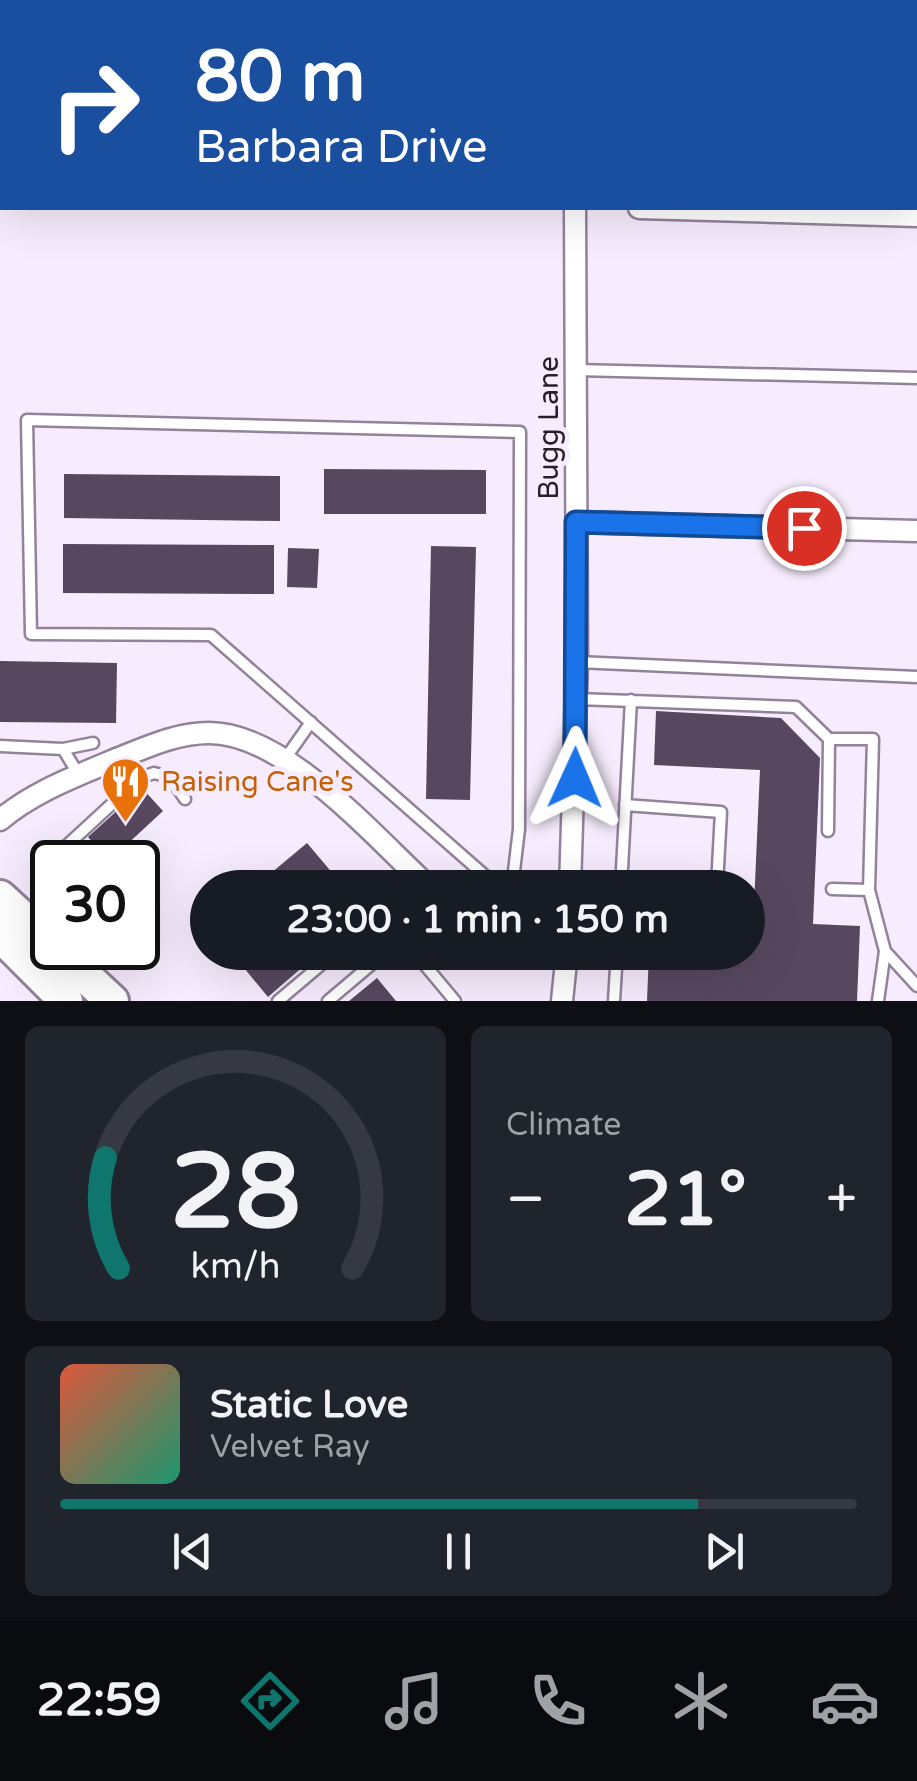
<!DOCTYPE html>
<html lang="en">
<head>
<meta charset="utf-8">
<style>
	:root { --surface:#171b24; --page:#20242c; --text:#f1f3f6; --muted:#9ea1a6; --line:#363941; --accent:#0f766e }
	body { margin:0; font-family:"Varela Round",sans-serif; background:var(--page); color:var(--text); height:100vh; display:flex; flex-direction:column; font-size:38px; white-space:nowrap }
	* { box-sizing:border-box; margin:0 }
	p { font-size:32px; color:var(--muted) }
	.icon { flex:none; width:55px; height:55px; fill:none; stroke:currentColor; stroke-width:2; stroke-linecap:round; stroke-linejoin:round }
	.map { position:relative; height:1001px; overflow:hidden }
	.sheet { display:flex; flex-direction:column; gap:25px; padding:25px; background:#0d0f14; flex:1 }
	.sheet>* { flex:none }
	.hud { position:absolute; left:0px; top:0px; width:918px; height:210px; box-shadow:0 10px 40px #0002; background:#1a4fa0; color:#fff; overflow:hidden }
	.speed { position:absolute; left:30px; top:840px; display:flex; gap:20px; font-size:50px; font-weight:700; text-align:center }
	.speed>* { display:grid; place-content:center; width:130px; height:130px; border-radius:50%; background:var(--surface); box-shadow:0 10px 40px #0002; line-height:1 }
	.speed .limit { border:5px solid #111; border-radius:15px; background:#fff; color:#111 }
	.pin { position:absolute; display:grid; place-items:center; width:85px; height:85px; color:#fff; margin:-42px; border:5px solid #fff; border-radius:50%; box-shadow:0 2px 10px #0007 }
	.me { position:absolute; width:110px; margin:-55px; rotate:1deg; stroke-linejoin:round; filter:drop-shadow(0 0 8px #0008) }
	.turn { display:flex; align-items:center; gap:35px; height:210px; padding:0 30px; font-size:45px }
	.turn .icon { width:130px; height:130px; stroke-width:2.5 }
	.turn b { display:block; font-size:70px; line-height:85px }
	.big { font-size:75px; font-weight:700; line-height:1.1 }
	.sheet .tile { flex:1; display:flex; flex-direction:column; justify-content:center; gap:15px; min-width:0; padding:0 35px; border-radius:15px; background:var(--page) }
	.sheet .dial { align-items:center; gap:0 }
	.dial svg { height:260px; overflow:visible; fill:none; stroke:var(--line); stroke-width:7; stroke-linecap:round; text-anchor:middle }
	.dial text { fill:var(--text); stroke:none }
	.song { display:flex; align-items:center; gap:30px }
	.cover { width:120px; height:120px; border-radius:15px; background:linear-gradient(135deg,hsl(10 70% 55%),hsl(160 70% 35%)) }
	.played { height:10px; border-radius:5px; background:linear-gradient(90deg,var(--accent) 80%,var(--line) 80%) }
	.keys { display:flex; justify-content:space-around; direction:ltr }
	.heat { display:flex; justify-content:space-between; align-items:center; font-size:55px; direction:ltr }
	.sheet .tiles { flex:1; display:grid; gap:25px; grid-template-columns:1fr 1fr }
	.tile:last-child { grid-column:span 2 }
	.trip { position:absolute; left:190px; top:870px; width:575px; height:100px; border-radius:50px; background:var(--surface); box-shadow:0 10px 40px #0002; font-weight:700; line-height:100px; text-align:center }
	.tabs { display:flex; height:160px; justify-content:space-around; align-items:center; background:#090b0e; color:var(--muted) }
	.tabs .icon { width:70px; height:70px }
	.tabs .on { color:var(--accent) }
	.tabs b { font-size:45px; color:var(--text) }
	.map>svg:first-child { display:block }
	.building { fill:#57485f }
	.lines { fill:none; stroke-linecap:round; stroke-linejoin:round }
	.lane-casing { stroke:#92829b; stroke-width:15 }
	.street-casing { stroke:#92829b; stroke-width:25 }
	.primary-casing { stroke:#92829b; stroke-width:38 }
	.lane { stroke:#fff; stroke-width:10 }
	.street { stroke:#fff; stroke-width:20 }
	.primary { stroke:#fff; stroke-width:32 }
	.route-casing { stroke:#114b97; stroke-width:25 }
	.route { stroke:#1a73e8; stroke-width:18 }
	.labels { text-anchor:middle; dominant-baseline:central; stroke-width:10; stroke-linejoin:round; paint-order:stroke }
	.street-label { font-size:28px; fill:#261f29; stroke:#f7ecfd }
	.food-label { font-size:28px; fill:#c56008; stroke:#f7ecfd; text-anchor:start }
</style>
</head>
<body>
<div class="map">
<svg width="917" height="1001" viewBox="0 0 917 1001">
	<rect width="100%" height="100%" fill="#f7ecfd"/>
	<path class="building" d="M324 469 486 470V514H324Z
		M64 474 280 476V521L64 518Z
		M63 544 274 545V594L63 593Z
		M431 546 476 547 470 800 426 799Z
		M288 548 319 549 317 588 287 587Z
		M0 661 117 663 116 723 0 722Z
		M656 711 781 718 820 758 813 924 860 926 857 1001H647L649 952H748V927L753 928 760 770 654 765Z
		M142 788 163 811 109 861 88 837Z
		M307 843 345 888H253Z
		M231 952H320L268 997Z
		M377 978 396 1001H349Z"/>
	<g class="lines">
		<defs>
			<path id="lane" d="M576 370 917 378
				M577 662 917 677
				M577 699 796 707 829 739 828 831
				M829 739H873L869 890 885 951 878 1001
				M0 746 63 749 79 775
				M63 749 93 743
				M285 759 311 722
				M63 849 140 778 154 773 170 777 185 799
				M621 878 717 885 721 812 625 805
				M499 888 211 635 31 634 27 420 520 432 519 829 512 888
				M621 888 631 700
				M832 889 869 890
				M885 951 917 986
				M414 952 455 1001
				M278 1001 336 952
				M328 1001 386 952
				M614 1001 617 952"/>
			<path id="street" d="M572 0V2
				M639 208 917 216
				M577 522 917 531
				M0 820C33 792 74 777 114 760 145 748 175 733 209 733 286 733 375 838 430 888
				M570 888 577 662 575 208
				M562 1001 567 952"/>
			<path id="primary" d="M0 897 52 945
				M0 935 66 1001
				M55 948 112 1001"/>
		</defs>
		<use href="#lane" class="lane-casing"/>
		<use href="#street" class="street-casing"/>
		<use href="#primary" class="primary-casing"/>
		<use href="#lane" class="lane"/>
		<use href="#street" class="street"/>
		<use href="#primary" class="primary"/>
	</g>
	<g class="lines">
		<defs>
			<path id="route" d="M575 778 576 522 804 528"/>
		</defs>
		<use href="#route" class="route-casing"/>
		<use href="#route" class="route"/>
	</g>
	<defs>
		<symbol id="restaurant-pin" viewBox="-11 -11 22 30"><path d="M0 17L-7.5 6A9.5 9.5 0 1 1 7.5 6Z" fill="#e8710a" stroke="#f7ecfd"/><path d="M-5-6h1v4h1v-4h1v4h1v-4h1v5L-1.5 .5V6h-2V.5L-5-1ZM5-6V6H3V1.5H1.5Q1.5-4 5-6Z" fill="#fff"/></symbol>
	</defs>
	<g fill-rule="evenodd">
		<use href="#restaurant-pin" x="98" y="754" width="55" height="75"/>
	</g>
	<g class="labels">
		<g class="street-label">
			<text transform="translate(549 428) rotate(-90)">Bugg Lane</text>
		</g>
		<g class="food-label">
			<text x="161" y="782">Raising Cane's</text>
		</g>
	</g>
</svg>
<div class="speed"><div class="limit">30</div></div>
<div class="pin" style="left:804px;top:528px;background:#d93025"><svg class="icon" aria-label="arrive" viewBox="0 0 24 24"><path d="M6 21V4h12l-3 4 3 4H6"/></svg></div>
<svg class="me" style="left:575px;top:778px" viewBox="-20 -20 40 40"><path d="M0-17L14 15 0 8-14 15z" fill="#1a73e8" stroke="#fff" stroke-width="4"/></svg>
<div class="trip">23:00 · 1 min · 150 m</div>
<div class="hud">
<div class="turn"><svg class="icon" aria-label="right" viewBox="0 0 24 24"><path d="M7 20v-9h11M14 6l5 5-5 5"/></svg><div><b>80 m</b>Barbara Drive</div></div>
</div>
</div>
<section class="sheet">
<div class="tiles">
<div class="tile dial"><svg viewBox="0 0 100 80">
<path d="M14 69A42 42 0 1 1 86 69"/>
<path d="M14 69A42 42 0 0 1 10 35" stroke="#0f766e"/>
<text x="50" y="56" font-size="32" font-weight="700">28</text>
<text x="50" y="72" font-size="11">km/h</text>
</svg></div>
<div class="tile"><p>Climate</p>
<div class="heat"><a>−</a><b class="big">21°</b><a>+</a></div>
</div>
<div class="tile">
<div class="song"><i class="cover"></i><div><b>Static Love</b><p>Velvet Ray</p></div></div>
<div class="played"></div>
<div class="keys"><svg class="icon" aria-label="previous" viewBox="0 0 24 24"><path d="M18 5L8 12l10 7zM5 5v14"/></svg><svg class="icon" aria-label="pause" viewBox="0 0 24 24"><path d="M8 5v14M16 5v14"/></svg><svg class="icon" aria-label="next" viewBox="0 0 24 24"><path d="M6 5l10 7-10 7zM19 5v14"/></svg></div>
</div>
</div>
</section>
<nav class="tabs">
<b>22:59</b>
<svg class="icon on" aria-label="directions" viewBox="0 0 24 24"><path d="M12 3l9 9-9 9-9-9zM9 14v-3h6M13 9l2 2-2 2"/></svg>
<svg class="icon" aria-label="music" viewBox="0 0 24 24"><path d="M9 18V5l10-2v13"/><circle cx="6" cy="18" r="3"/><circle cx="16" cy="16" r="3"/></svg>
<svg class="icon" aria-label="phone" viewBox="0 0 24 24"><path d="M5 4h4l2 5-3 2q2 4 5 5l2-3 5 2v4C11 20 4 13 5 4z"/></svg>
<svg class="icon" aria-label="climate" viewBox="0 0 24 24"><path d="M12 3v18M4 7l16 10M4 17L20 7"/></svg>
<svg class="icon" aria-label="car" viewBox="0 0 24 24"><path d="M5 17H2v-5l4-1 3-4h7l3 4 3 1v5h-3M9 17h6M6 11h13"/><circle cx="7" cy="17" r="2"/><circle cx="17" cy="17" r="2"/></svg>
</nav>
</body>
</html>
